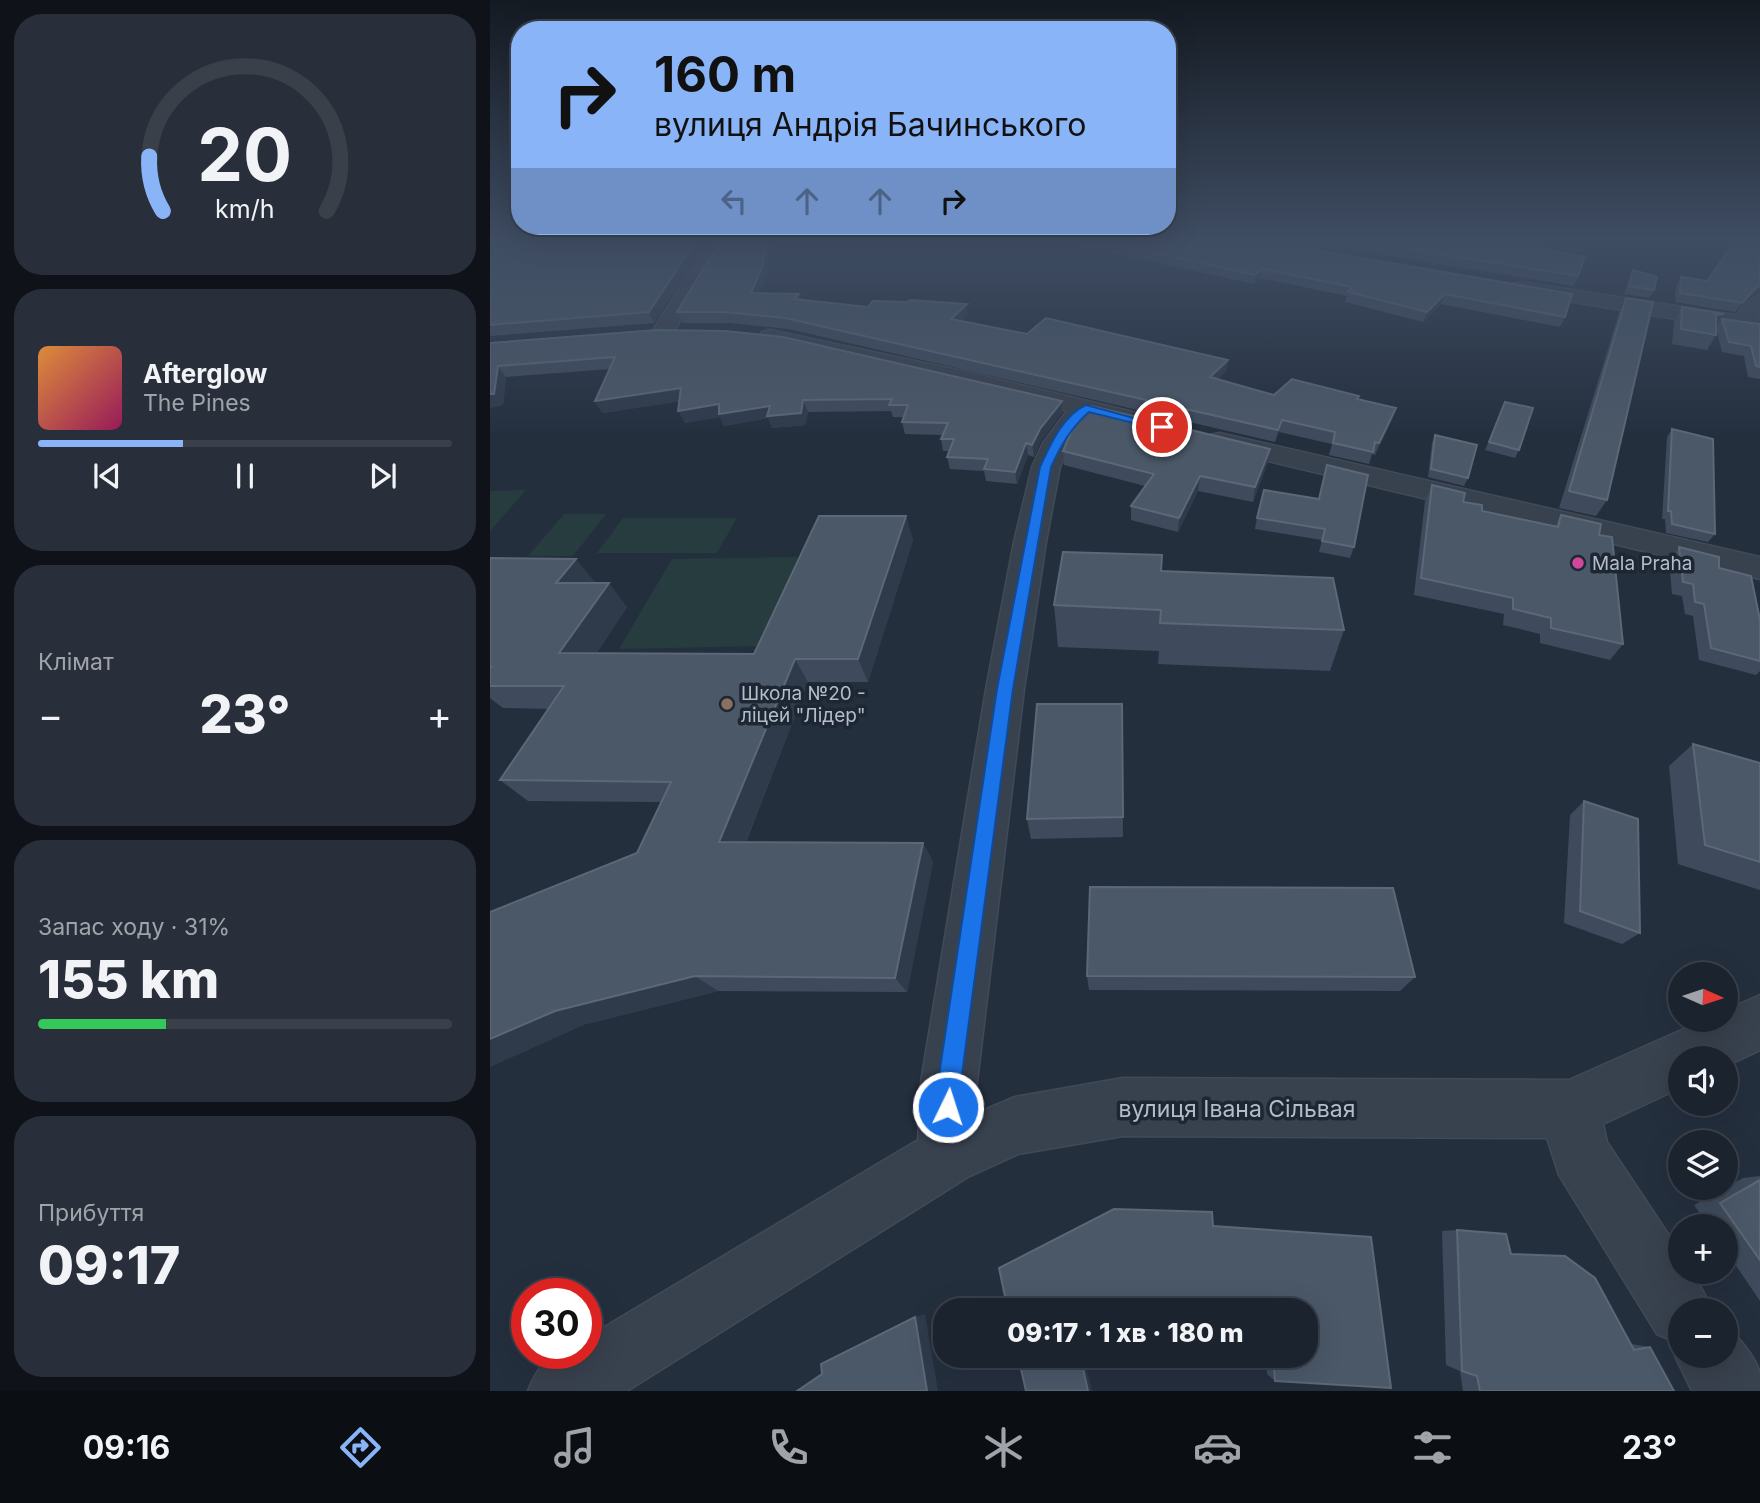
<!DOCTYPE html>
<html lang="uk">
<head>
<meta charset="utf-8">
<style>
	:root { --surface:#1b232e; --page:#282f3a; --text:#f1f3f6; --muted:#a0a4aa; --line:#39404a; --accent:#8ab4f8 }
	body { margin:0; font-family:Inter,sans-serif; background:var(--page); color:var(--text); height:100vh; display:flex; flex-direction:column; font-size:26px; white-space:nowrap }
	* { box-sizing:border-box; margin:0 }
	p { font-size:23px; color:var(--muted) }
	.icon { flex:none; width:38px; height:38px; fill:none; stroke:currentColor; stroke-width:2; stroke-linecap:round; stroke-linejoin:round }
	.map { position:relative; flex:1; overflow:hidden }
	.drawer { display:flex; flex-direction:column; gap:14px; padding:14px; background:#0f1319; width:490px }
	.drawer>* { flex:none }
	.hud { position:absolute; left:21px; top:21px; width:665px; height:214px; border-radius:28px; box-shadow:0 7px 28px #0002,0 0 0 2px var(--line); background:#8ab4f8; color:#111; overflow:hidden }
	.needle { width:46px; rotate:93deg }
	.fabs { position:absolute; left:1178px; top:962px; display:grid; gap:14px }
	.fabs a { display:grid; place-items:center; width:70px; height:70px; border-radius:50%; background:var(--surface); box-shadow:0 7px 28px #0002,0 0 0 2px var(--line); font-size:35px }
	.speed { position:absolute; left:21px; top:1278px; display:flex; gap:14px; font-size:35px; font-weight:700; text-align:center }
	.speed>* { display:grid; place-content:center; width:91px; height:91px; border-radius:50%; background:var(--surface); box-shadow:0 7px 28px #0002,0 0 0 2px var(--line); line-height:1 }
	.speed .limit { border:10px solid #d22; background:#fff; color:#111 }
	.pin { position:absolute; display:grid; place-items:center; width:60px; height:60px; color:#fff; margin:-30px; border:4px solid #fff; border-radius:50%; box-shadow:0 2px 7px #0007 }
	.me { position:absolute; width:77px; margin:-38px; rotate:4deg; stroke-linejoin:round; filter:drop-shadow(0 0 5px #0008) }
	.turn { display:flex; align-items:center; gap:24px; height:147px; padding:0 28px; font-size:32px }
	.turn .icon { width:91px; height:91px; stroke-width:2.5 }
	.turn b { display:block; font-size:49px; line-height:60px }
	.lanes { display:flex; align-items:center; height:66px; padding:0 28px; background:#0003; justify-content:center; gap:35px; direction:ltr }
	.lanes .off { opacity:.35 }
	.big { font-size:52px; font-weight:800; line-height:1.1 }
	.drawer .tile { flex:1; display:flex; flex-direction:column; justify-content:center; gap:10px; min-width:0; padding:0 24px; border-radius:28px; background:var(--page) }
	.drawer .dial { align-items:center; gap:0 }
	.dial svg { height:182px; overflow:visible; fill:none; stroke:var(--line); stroke-width:7; stroke-linecap:round; text-anchor:middle }
	.dial text { fill:var(--text); stroke:none }
	.song { display:flex; align-items:center; gap:21px }
	.cover { width:84px; height:84px; border-radius:10px; background:linear-gradient(135deg,hsl(30 70% 55%),hsl(330 70% 35%)) }
	.played { height:7px; border-radius:4px; background:linear-gradient(90deg,var(--accent) 35%,var(--line) 35%) }
	.keys { display:flex; justify-content:space-around; direction:ltr }
	.heat { display:flex; justify-content:space-between; align-items:center; font-size:38px; direction:ltr }
	.charge { height:10px; border-radius:5px; background:linear-gradient(90deg,#34c759 31%,var(--line) 0) }
	.trip { position:absolute; left:443px; top:1298px; width:385px; height:70px; border-radius:28px; background:var(--surface); box-shadow:0 7px 28px #0002,0 0 0 2px var(--line); font-weight:800; line-height:70px; text-align:center }
	.tabs { display:flex; height:112px; justify-content:space-around; align-items:center; background:#0b0e12; color:var(--muted) }
	.tabs .icon { width:49px; height:49px }
	.tabs .current { color:var(--accent) }
	.tabs b { font-size:32px; color:var(--text) }
	main { display:flex; flex:1; min-height:0 }
	.map>svg:first-child { display:block }
	.green { fill:#263c3f }
	.lines { fill:none; stroke-linecap:round; stroke-linejoin:round }
	.minor-casing { stroke:#414a57; stroke-width:3 }
	.tertiary-casing { stroke:#414a57; stroke-width:3 }
	.minor { fill:#38414e; fill-rule:evenodd }
	.tertiary { fill:#38414e; fill-rule:evenodd }
	.wall { fill:#3f4b5c }
	.shaded-wall { fill:#2f3b4b }
	.building { fill:#4b5868; stroke:#5c6777; stroke-width:2 }
	.route { fill:#1a73e8; stroke:#114b97; stroke-width:2 }
	.hotel-dot { fill:#d1479c; stroke:#1d2633; stroke-width:2.5 }
	.education-dot { fill:#8d6e63; stroke:#1d2633; stroke-width:2.5 }
	.labels { text-anchor:middle; dominant-baseline:central; stroke-width:7; stroke-linejoin:round; paint-order:stroke }
	.poi-label { font-size:19px; fill:#b4bcc9; stroke:#1d2633; text-anchor:start }
	.near-street-label { font-size:23px; fill:#b4bcc9; stroke:#1d2633 }
</style>
</head>
<body>
<main>
<section class="drawer">
<div class="tile dial"><svg viewBox="0 0 100 80">
<path d="M14 69A42 42 0 1 1 86 69"/>
<path d="M14 69A42 42 0 0 1 8 45" stroke="#8ab4f8"/>
<text x="50" y="56" font-size="32" font-weight="700">20</text>
<text x="50" y="72" font-size="11">km/h</text>
</svg></div>
<div class="tile">
<div class="song"><i class="cover"></i><div><b>Afterglow</b><p>The Pines</p></div></div>
<div class="played"></div>
<div class="keys"><svg class="icon" aria-label="previous" viewBox="0 0 24 24"><path d="M18 5L8 12l10 7zM5 5v14"/></svg><svg class="icon" aria-label="pause" viewBox="0 0 24 24"><path d="M8 5v14M16 5v14"/></svg><svg class="icon" aria-label="next" viewBox="0 0 24 24"><path d="M6 5l10 7-10 7zM19 5v14"/></svg></div>
</div>
<div class="tile"><p>Клімат</p>
<div class="heat"><a>−</a><b class="big">23°</b><a>+</a></div>
</div>
<div class="tile"><p>Запас ходу · 31%</p><b class="big">155 km</b><div class="charge"></div></div>
<div class="tile"><p>Прибуття</p><b class="big">09:17</b></div>
</section>
<div class="map">
<svg width="1270" height="1391" viewBox="0 0 1270 1391">
	<rect width="100%" height="100%" fill="#242f3e"/>
	<path class="green" d="M36 490 0 531V491Z
		M74 514H116L83 556H38Z
		M133 518H247L227 553H107Z
		M308 557 271 646 129 649 182 559Z"/>
	<g class="lines">
		<defs>
			<path id="minor" d="M230 242H251L225 261 181 337H165L162 332 211 254Z
				M1270 295V315L1260 328H1244L1241 323C1248 313 1258 298 1270 295Z
				M280 330 477 372 660 416 664 422 660 428 651 430 601 417 581 443 570 467 556 542 534 689 487 1082V1113L525 1097 633 1078 1079 1080 1214 1020H1236V1010L1270 995V1050L1236 1066V1059H1190V1088L1113 1124 1117 1142 1190 1252V1272H1203L1223 1311H1190V1356H1236V1329C1248 1334 1267 1360 1270 1374 1270 1379 1270 1386 1270 1391H1202L1185 1356 1190 1344 1167 1334 1069 1175 1057 1138 633 1136 528 1154 478 1177 137 1391H38C51 1358 61 1353 96 1353V1338L428 1140 431 1082 496 689 524 542 542 467 553 443 577 411 477 386 272 342 269 337 272 332Z
				M730 433 1270 557V579L720 447 717 441 720 435Z"/>
			<path id="tertiary" d="M1030 282 1270 319V333L1023 292 1020 288 1023 284Z"/>
		</defs>
		<use href="#minor" class="minor-casing"/>
		<use href="#tertiary" class="tertiary-casing"/>
		<use href="#minor" class="minor"/>
		<use href="#tertiary" class="tertiary"/>
	</g>
	<path class="wall" d="M0 242H226L209 253 164 323 0 336Z
		M237 242H283L276 278 269 293 312 300 378 307 478 314 472 321 537 334 738 360 736 371 728 379 784 395 869 396 868 399 906 408 902 420 885 455 882 454 879 464 839 455 842 444 789 432 785 442 299 329 240 323H193L187 312Z
		M574 242H778L1075 317 1070 327 951 304 933 322 855 302 857 296 770 278 764 284Z
		M814 242H1015L1088 276 1084 286Z
		M1143 270 1164 290 1159 298 1134 294 1139 279Z
		M1191 277 1260 297 1245 312 1185 302 1186 286Z
		M1136 298 1117 500 1106 516 1069 508 1129 313Z
		M1192 307 1226 326V335L1217 350 1182 344 1184 322Z
		M1232 319 1270 324V379L1258 377 1254 356 1232 352 1226 328Z
		M167 330 572 413 551 441 544 457 538 455 527 484 496 481 494 471 460 469 457 457 459 451H453L451 439 453 435 415 434 412 422 414 417H403L401 411 318 412 315 425 282 428 278 418 234 426 230 417 195 423 190 401 113 413 105 401 120 369 16 377 13 405 0 343Z
		M1015 402 1029 450 1025 458 995 450Z
		M1182 429 1225 534 1218 542 1176 533 1175 519H1172L1177 437Z
		M945 435 978 478 974 486 938 477 942 443Z
		M780 449 778 462 763 502 708 491 688 532 641 520V506L655 486 574 465 573 451Z
		M942 485 992 511 1065 526 1071 515 1109 535 1133 644 1120 660 1050 643V634L1013 625 1014 614 924 595 935 501Z
		M828 499 864 547 860 558 829 552 832 540 765 529 767 518Z
		M423 540 378 682H318L256 842 433 843 443 862 417 992 228 991 96 1024 147 853 171 802 38 801 10 780 59 709 13 708 0 698V558L105 582 104 583 137 607 106 654H264Z
		M1189 547 1229 568 1270 620V671L1266 675 1209 660 1203 616 1195 614 1192 596 1182 594 1179 560Z
		M671 571 854 630 840 671 668 664 669 651 568 647 564 605Z
		M632 704 633 837 541 839 537 819Z
		M1203 744 1270 763V890L1188 864 1179 766Z
		M1094 801 1150 933 1132 944 1074 923 1080 815Z
		M597 976 925 977 910 991 599 990Z
		M1270 1176V1301L1236 1251V1227H1219L1204 1205 1253 1178Z
		M723 1226 901 1388 785 1381 777 1374 776 1356H816Z
		M967 1230 1021 1254 1141 1344 1160 1347 1184 1391H973L970 1371 956 1365 952 1231Z"/>
	<path class="shaded-wall" d="M205 242H226L209 253 164 323 159 312Z
		M278 242H283L276 278 265 303 261 293Z
		M772 269 770 278 764 284 765 275Z
		M1270 286V293L1260 297 1245 312 1252 303 1266 288Z
		M309 294 313 304 304 299Z
		M955 294 951 304 933 322 937 312Z
		M477 304 478 314 463 330 461 319Z
		M1234 314 1224 328 1226 315Z
		M738 360 736 371 718 388 720 377Z
		M8 366 16 377 13 405 0 408V394Z
		M191 388 197 400 113 413 105 401Z
		M313 400 318 412 315 425 282 428 278 418 234 426 230 417 195 423 188 411 229 404Z
		M572 401V413L551 441 544 457 542 445 550 429Z
		M906 408 902 420 885 455 889 443Z
		M792 420 789 432 785 442 788 430Z
		M536 443 538 455 527 484 525 472Z
		M780 449 778 462 763 502 765 487Z
		M710 476 708 491 688 532 689 518Z
		M416 516 423 540 378 682 368 659Z
		M86 559 105 582 86 607 66 583Z
		M119 583 137 607 91 677 69 653Z
		M305 659 318 682 248 861 229 842Z
		M433 843 443 862 417 992 405 978Z
		M205 976 228 991 96 1024 0 1067V1039L65 1011Z
		M435 1314 448 1391H437L425 1317Z
		M594 1359 602 1391H598L592 1364Z"/>
	<path class="building" d="M0 242H205L159 312 0 325Z
		M237 242H278L272 267 261 293 309 294 304 299 378 307 383 301 418 302 420 300 477 304 461 319 537 334 556 318 738 360 720 377 784 395 802 379 869 396 867 399 906 408 889 443 885 442 883 452 843 443 845 432 792 420 788 430 295 318 235 312H187L223 253Z
		M615 242H778L1082 294 1075 317 955 294 937 312 858 292 862 287 772 269 765 275Z
		M873 242H1015L1095 257 1088 276Z
		M1244 242H1270V286L1266 288 1252 303 1190 293 1191 277 1217 281Z
		M1143 270 1167 277 1164 290 1139 286Z
		M1136 298 1163 302 1117 500 1079 491Z
		M1192 307 1234 314 1226 315V335L1191 329Z
		M1232 319 1270 324V367L1266 366 1261 346 1239 342Z
		M167 330 235 331 293 337 572 401 550 429 542 445 536 443 525 472 494 469 498 459 457 457 464 439H451L458 423 412 422 418 405H399L402 399 313 400 311 413 277 416 280 406 229 414V404L188 411 191 388 105 401 125 357 8 366 4 394H0V343Z
		M1015 402 1043 408 1029 450 999 442Z
		M601 406 780 449 765 487 710 476 689 518 641 506 664 474 573 451 582 430Z
		M1182 429 1223 439 1225 534 1182 524 1181 511H1178Z
		M945 435 987 445 978 478 941 469Z
		M837 465 878 475 864 547 832 541 835 529 767 518 774 490 829 499Z
		M942 485 975 493 973 502 992 505V511L1068 527 1071 515 1111 524 1109 535 1122 537 1133 644 1061 628V618L1023 609V598L931 578Z
		M329 516H416L368 659H305L229 842 433 843 405 978 205 976 65 1011 0 1039V912L147 853 181 782 10 780 74 686H0V668L1 667H0V558L86 559 66 583H119L69 653 264 654Z
		M1189 547 1229 557V568L1261 576 1270 620V661L1221 648 1214 604 1205 602 1203 584 1193 582Z
		M573 552 672 555 671 571 843 578 854 630 670 623 671 610 564 605Z
		M547 704H632L633 817 537 819Z
		M1203 744 1270 763V862L1215 845Z
		M1094 801 1148 819 1150 933 1090 911Z
		M600 887 903 888 925 977 597 976Z
		M1270 1180V1260L1230 1203Z
		M624 1209 722 1212 723 1226 881 1237 901 1388 785 1381 783 1356H816V1311H518L509 1268Z
		M967 1230 1016 1234 1021 1254 1075 1256 1105 1278 1144 1350 1160 1347 1184 1391H990L987 1376 972 1371Z
		M425 1317 437 1391H307L332 1374 331 1364Z
		M528 1356H606L592 1364 598 1391H536Z"/>
	<linearGradient id="sky" x2="0" y2="1"><stop stop-color="#141a22"/><stop offset="0.55" stop-color="#3f4d63"/><stop offset="1" stop-color="#3f4d63" stop-opacity="0"/></linearGradient>
	<rect width="1270" height="437" fill="url(#sky)"/>
	<path class="route" d="M596 405 677 427 672 430 599 412C581 428 571 445 561 467L523 689 471 1082 470 1107 467 1115 458 1119 450 1115 447 1107 448 1082 507 689 550 467C560 445 573 415 596 405Z"/>
	<circle class="hotel-dot" cx="1088" cy="563" r="7"/>
	<circle class="education-dot" cx="237" cy="704" r="7"/>
	<g class="labels">
		<g class="poi-label">
			<text x="1102" y="563">Mala Praha</text>
			<text x="251" y="693">Школа №20 -<tspan x="251" dy="22">ліцей "Лідер"</tspan></text>
		</g>
		<g class="near-street-label">
			<text x="747" y="1109">вулиця Івана Сільвая</text>
		</g>
	</g>
</svg>
<div class="fabs">
<a><svg class="needle" viewBox="-14 -14 28 28"><path d="M0-13l5 13h-10z" fill="#e53935"/><path d="M0 13l5-13h-10z" fill="#a0a4aa"/></svg></a>
<a><svg class="icon" aria-label="sound" viewBox="0 0 24 24"><path d="M4 9h4l5-4v14l-5-4H4zM17 9q2 3 0 6"/></svg></a>
<a><svg class="icon" aria-label="layers" viewBox="0 0 24 24"><path d="M12 4l9 5-9 5-9-5zM3 14l9 5 9-5"/></svg></a>
<a>+</a>
<a>−</a>
</div>
<div class="speed"><div class="limit">30</div></div>
<div class="pin" style="left:672px;top:427px;background:#d93025"><svg class="icon" aria-label="arrive" viewBox="0 0 24 24"><path d="M6 21V4h12l-3 4 3 4H6"/></svg></div>
<svg class="me" style="left:458px;top:1107px" viewBox="-20 -20 40 40"><circle r="17" fill="#1a73e8" stroke="#fff" stroke-width="3"/><path d="M0-11L8 9 0 5-8 9z" fill="#fff"/></svg>
<div class="trip">09:17 · 1 хв · 180 m</div>
<div class="hud">
<div class="turn"><svg class="icon" aria-label="right" viewBox="0 0 24 24"><path d="M7 20v-9h11M14 6l5 5-5 5"/></svg><div><b>160 m</b>вулиця Андрія Бачинського</div></div>
<div class="lanes"><svg class="icon off" aria-label="left" viewBox="0 0 24 24"><path d="M17 20v-9H6M10 6l-5 5 5 5"/></svg><svg class="icon off" aria-label="ahead" viewBox="0 0 24 24"><path d="M12 20V5M6 11l6-6 6 6"/></svg><svg class="icon off" aria-label="ahead" viewBox="0 0 24 24"><path d="M12 20V5M6 11l6-6 6 6"/></svg><svg class="icon" aria-label="right" viewBox="0 0 24 24"><path d="M7 20v-9h11M14 6l5 5-5 5"/></svg></div>
</div>
</div>
</main>
<nav class="tabs">
<b>09:16</b>
<svg class="icon current" aria-label="directions" viewBox="0 0 24 24"><path d="M12 3l9 9-9 9-9-9zM9 14v-3h6M13 9l2 2-2 2"/></svg>
<svg class="icon" aria-label="music" viewBox="0 0 24 24"><path d="M9 18V5l10-2v13"/><circle cx="6" cy="18" r="3"/><circle cx="16" cy="16" r="3"/></svg>
<svg class="icon" aria-label="phone" viewBox="0 0 24 24"><path d="M5 4h4l2 5-3 2q2 4 5 5l2-3 5 2v4C11 20 4 13 5 4z"/></svg>
<svg class="icon" aria-label="climate" viewBox="0 0 24 24"><path d="M12 3v18M4 7l16 10M4 17L20 7"/></svg>
<svg class="icon" aria-label="car" viewBox="0 0 24 24"><path d="M5 17H2v-5l4-1 3-4h7l3 4 3 1v5h-3M9 17h6M6 11h13"/><circle cx="7" cy="17" r="2"/><circle cx="17" cy="17" r="2"/></svg>
<svg class="icon" aria-label="filters" viewBox="0 0 24 24"><path d="M4 7h16M4 17h16"/><circle cx="9" cy="7" r="2"/><circle cx="15" cy="17" r="2"/></svg>
<b>23°</b>
</nav>
</body>
</html>
